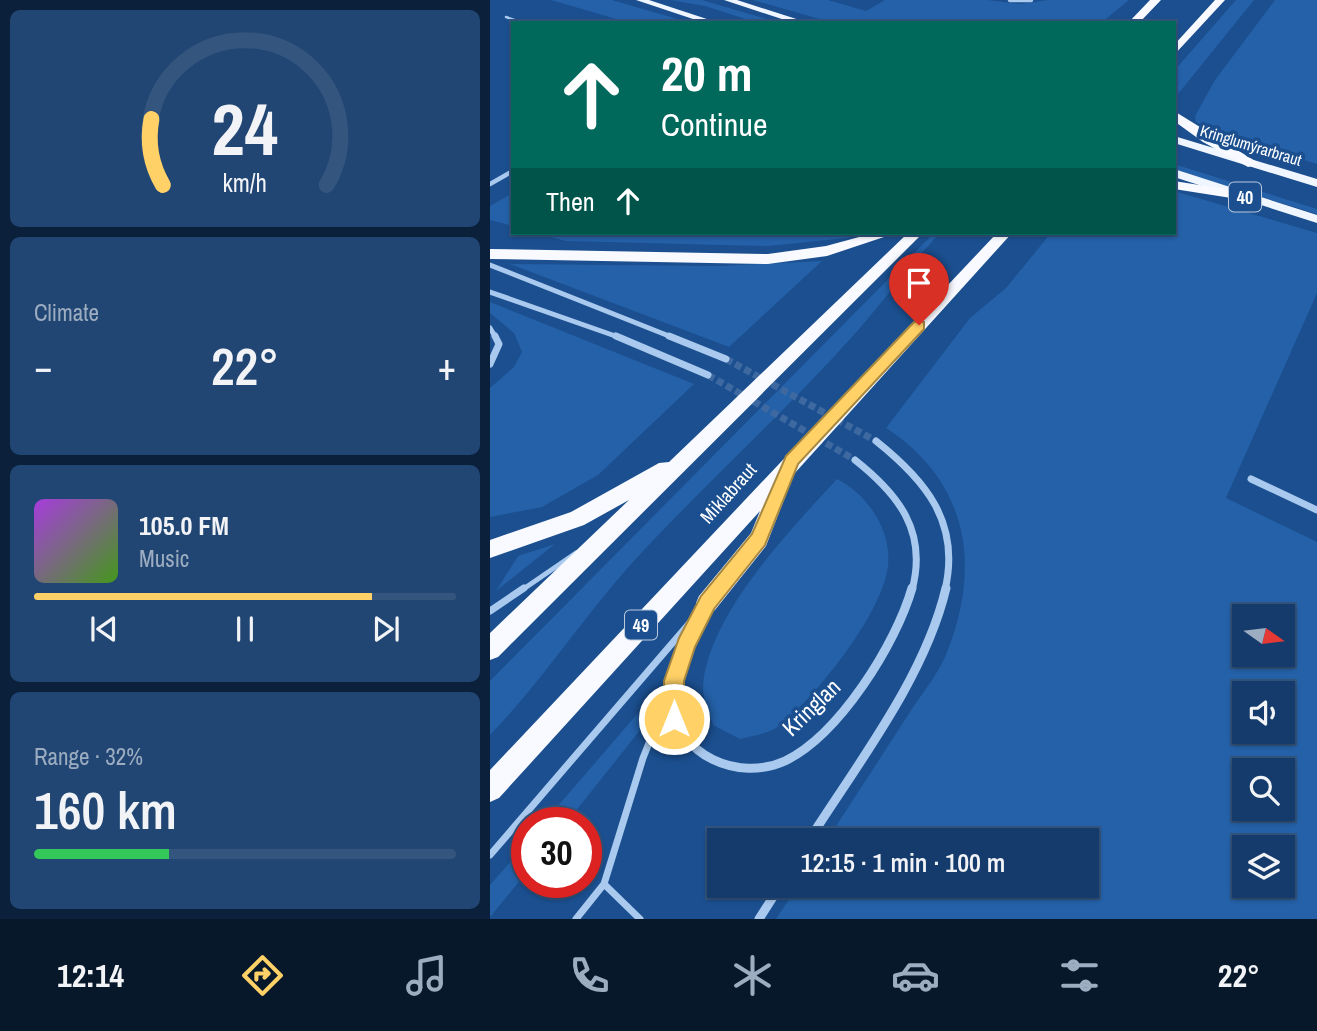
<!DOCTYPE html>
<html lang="en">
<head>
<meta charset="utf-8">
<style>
	:root { --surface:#143b6b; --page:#214673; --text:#f1f3f6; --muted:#9dadc1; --line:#33557e; --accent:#ffd166 }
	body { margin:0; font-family:"Archivo Narrow",sans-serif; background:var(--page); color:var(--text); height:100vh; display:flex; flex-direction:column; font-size:26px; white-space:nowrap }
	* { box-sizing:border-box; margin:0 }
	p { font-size:23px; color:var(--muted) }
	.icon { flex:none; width:38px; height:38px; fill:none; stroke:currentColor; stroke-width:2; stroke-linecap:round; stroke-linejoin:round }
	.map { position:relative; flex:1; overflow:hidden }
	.side { display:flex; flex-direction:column; gap:10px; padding:10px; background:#0b203b; width:490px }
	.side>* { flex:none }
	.guide { position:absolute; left:21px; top:21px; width:665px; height:214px; border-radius:0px; box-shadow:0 2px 5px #0004,0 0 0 2px var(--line); background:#00695c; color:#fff; overflow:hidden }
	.needle { width:46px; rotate:104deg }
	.tools { position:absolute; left:742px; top:604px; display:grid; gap:14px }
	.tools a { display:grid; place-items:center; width:63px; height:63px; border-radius:0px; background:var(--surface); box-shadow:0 2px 5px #0004,0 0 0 2px var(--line); font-size:35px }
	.speed { position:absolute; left:21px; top:807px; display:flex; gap:14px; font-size:35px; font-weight:700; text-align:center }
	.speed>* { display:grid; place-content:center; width:91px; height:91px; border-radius:50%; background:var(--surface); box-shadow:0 2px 5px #0004,0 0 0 2px var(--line); line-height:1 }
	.speed .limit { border:10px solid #d22; background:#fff; color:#111 }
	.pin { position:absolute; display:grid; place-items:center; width:60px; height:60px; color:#fff; margin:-72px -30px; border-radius:50% 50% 50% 0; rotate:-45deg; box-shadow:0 0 7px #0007 }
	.pin .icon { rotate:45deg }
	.me { position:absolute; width:77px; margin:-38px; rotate:0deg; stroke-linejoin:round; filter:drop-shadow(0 0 5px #0008) }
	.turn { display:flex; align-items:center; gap:24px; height:147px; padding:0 35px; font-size:32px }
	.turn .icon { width:91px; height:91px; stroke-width:2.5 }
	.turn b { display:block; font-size:49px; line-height:60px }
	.then { display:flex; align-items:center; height:66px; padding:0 35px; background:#0003; gap:14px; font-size:26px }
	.big { font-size:52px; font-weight:600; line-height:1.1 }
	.side .tile { flex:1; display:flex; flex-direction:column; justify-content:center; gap:10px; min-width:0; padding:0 24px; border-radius:10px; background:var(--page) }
	.side .dial { align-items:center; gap:0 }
	.dial svg { height:182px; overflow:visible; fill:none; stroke:var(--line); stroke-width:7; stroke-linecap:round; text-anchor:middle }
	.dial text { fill:var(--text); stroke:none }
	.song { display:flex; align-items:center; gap:21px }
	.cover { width:84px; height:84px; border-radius:10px; background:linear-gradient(135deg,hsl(280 70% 55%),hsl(100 70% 35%)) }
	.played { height:7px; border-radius:4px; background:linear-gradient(90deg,var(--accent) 80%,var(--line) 80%) }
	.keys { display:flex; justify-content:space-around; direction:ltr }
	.heat { display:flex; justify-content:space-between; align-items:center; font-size:38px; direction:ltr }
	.charge { height:10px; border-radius:5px; background:linear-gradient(90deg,#34c759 32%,var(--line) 0) }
	.trip { position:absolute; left:217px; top:828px; width:392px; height:70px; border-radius:0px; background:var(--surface); box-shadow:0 2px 5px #0004,0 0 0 2px var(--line); font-weight:600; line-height:70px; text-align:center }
	.tabs { display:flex; height:112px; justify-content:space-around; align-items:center; background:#08182b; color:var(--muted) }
	.tabs .icon { width:49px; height:49px }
	.tabs .selected { color:var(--accent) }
	.tabs b { font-size:32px; color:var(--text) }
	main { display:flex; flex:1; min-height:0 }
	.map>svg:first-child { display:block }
	.green { fill:#2461a8; fill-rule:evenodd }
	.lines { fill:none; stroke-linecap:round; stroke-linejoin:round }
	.minor-tunnel { stroke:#3d69a0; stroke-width:7; stroke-dasharray:7 3.5; stroke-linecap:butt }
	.service-far3 { stroke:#a9c9ee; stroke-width:2.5 }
	.service-far2 { stroke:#a9c9ee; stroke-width:4.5 }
	.service-far1 { stroke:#a9c9ee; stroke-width:5 }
	.service { stroke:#a9c9ee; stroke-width:7 }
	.minor-far3 { stroke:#a9c9ee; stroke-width:4.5 }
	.minor-far2 { stroke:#a9c9ee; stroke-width:5 }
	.minor-far1 { stroke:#a9c9ee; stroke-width:7 }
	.minor { stroke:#a9c9ee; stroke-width:9 }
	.primary { fill:#f0f6ff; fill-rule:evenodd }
	.trunk { fill:#f8faff; fill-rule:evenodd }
	.route { fill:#ffd166; stroke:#a68842; stroke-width:2 }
	.labels { text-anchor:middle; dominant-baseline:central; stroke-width:7; stroke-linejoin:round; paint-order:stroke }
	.far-street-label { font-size:16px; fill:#fff; stroke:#1b4f8f }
	.shield { fill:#1b4f8f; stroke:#bbcadd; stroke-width:2 }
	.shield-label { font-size:18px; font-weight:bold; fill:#fff }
	.street-label { font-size:19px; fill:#fff; stroke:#1b4f8f }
	.near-street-label { font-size:23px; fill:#fff; stroke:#1b4f8f }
</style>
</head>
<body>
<main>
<section class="side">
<div class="tile dial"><svg viewBox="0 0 100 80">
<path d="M14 69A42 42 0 1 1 86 69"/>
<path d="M14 69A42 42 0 0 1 9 40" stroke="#ffd166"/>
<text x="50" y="56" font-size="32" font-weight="700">24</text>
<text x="50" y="72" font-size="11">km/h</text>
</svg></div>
<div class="tile"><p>Climate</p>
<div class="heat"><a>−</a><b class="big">22°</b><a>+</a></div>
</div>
<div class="tile">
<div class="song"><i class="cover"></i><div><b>105.0 FM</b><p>Music</p></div></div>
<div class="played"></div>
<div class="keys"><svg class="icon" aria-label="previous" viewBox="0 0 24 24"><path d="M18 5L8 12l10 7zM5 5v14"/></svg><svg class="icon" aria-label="pause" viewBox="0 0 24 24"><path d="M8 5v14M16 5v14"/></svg><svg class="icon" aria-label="next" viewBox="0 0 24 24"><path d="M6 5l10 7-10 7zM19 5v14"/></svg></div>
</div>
<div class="tile"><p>Range · 32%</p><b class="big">160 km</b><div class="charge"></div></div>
</section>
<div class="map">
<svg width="827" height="919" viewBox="0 0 827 919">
	<rect width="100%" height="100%" fill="#1b4f8f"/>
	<path class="green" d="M61 0H122L201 23H140Z
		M180 0H212L290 23H268L215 6Z
		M263 0H338L376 11 395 0H498L531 4 558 0H639L611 23H343Z
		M746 0H764L684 99V71Z
		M785 0H827V164L733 135 706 122 705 116 725 80Z
		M684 164 827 209V214L684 170Z
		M684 191 827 233V293L736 498 827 542V919H286L308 886H597V840H337C364 798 391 757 418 715 430 696 446 677 455 657 492 568 480 483 396 428L480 318 516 288 561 233H684ZM754 616H793V654H754ZM754 693H793V732H754ZM754 770H793V808H754ZM754 847H793V886H754Z
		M23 193V226L0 220V206Z
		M46 233H374L357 238 278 246 76 241Z
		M444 233H450C418 267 392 304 361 338 291 416 213 486 142 563 92 619 52 681 0 735V681Z
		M332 261 239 347 20 264 229 266Z
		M0 302 204 384 108 475 52 507 0 517V388L24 367 32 352 24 333 0 313Z
		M347 479C377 494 402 530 398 566 393 613 324 700 286 728 277 734 261 736 250 739L223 725C220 714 213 700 213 688 216 617 300 530 347 479Z
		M65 544 6 591 28 556Z
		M148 713 151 729 77 822H54Z
		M37 843V872L0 917V885Z"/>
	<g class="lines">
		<path class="minor-tunnel" d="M236 359 386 441
			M218 375 365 460"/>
		<path class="service-far3" d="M16 17 33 23"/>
		<path class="service-far2" d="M0 184 23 171"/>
		<path class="service-far1" d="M32 590 86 553"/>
		<path class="service" d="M0 611 34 588
			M0 855 210 611
			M114 884 153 758 181 688
			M86 919 114 884 150 919"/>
		<path class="minor-far3" d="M520 0H541"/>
		<path class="minor-far2" d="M0 265 184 338
			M0 292 131 338
			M0 328 6 338"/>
		<path class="minor-far1" d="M126 336 218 375
			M179 336 236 359
			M0 364 9 344 5 336
			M386 441C435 480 471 522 455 590
			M365 460C408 494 438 531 422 590
			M761 479 827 510"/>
		<path class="minor" d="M216 606C201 634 181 667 183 701 186 756 249 782 295 761 349 735 406 644 422 588
			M319 840C368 763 435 677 456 588
			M269 919 290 886"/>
		<path class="primary" d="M146 0H159L229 23H215Z
			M234 0H247L319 23H304Z
			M684 136 827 179V187L684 143Z
			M684 169 827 215V223L684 177Z"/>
		<path class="trunk" d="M660 0H671L649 23H638Z
			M725 0H735L684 55V45Z
			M684 111 770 164 758 167 713 142 684 121Z
			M684 181 754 192 761 196 754 200 684 189Z
			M384 233H406L337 256 278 264 0 259V249L278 254 336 246Z
			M418 233H433L8 657 0 660V633L139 500 94 525 0 558V540L81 512 169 463 179 462Z
			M507 233H522L304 474 276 546 225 610 217 614 209 610 206 603 209 596 261 533 270 511 9 798 0 802V770Z"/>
	</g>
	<path class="route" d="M429 321 434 322V329L308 464 275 545 224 609 205 647 194 681V719L191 726 184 729 177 726 174 719V681L189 638 211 596 262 534 296 456 424 322Z"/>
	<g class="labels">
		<g class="far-street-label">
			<text transform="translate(761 145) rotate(17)">Kringlumýrarbraut</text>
		</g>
		<g class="shield">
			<rect x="739" y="182.5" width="32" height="29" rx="5"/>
			<rect x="135" y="610.5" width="32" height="29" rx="5"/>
		</g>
		<g class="shield-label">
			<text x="755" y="197">40</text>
			<text x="151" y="625">49</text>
		</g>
		<g class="street-label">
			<text transform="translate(238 493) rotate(-48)">Miklabraut</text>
		</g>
		<g class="near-street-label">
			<text transform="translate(321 707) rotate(-44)">Kringlan</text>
		</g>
	</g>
</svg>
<div class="tools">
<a><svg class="needle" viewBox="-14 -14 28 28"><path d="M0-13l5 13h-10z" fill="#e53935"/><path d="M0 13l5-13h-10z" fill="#9dadc1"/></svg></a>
<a><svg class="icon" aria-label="sound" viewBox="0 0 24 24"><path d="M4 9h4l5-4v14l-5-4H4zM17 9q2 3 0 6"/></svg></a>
<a><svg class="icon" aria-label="search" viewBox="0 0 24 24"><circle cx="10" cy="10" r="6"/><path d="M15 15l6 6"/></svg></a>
<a><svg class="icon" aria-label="layers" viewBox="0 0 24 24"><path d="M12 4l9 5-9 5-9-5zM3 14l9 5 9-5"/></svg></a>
</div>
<div class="speed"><div class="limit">30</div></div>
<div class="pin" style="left:429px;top:325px;background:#d93025"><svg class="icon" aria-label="arrive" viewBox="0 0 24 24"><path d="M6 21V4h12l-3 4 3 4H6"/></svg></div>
<svg class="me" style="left:184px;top:719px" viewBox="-20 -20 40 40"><circle r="17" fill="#ffd166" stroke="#fff" stroke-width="3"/><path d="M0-11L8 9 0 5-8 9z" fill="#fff"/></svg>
<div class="trip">12:15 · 1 min · 100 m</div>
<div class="guide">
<div class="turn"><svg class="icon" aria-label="ahead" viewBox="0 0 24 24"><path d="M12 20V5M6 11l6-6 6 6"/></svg><div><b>20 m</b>Continue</div></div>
<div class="then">Then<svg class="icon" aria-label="ahead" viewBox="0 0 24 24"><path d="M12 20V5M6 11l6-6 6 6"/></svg></div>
</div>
</div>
</main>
<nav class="tabs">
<b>12:14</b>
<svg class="icon selected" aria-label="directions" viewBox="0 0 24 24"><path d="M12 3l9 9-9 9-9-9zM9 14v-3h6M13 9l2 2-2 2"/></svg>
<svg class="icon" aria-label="music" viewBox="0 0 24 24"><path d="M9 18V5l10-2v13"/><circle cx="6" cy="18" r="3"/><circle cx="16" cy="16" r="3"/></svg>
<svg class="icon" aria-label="phone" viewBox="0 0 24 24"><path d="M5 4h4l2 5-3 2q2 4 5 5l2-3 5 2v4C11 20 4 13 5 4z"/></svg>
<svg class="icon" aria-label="climate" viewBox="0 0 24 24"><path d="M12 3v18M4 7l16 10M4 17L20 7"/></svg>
<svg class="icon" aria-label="car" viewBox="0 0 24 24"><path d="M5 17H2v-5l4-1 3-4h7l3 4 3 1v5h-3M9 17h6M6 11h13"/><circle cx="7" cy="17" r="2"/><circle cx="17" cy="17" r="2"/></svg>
<svg class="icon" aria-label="filters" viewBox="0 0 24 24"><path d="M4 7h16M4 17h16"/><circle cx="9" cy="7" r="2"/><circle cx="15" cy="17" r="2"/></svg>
<b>22°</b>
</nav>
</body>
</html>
